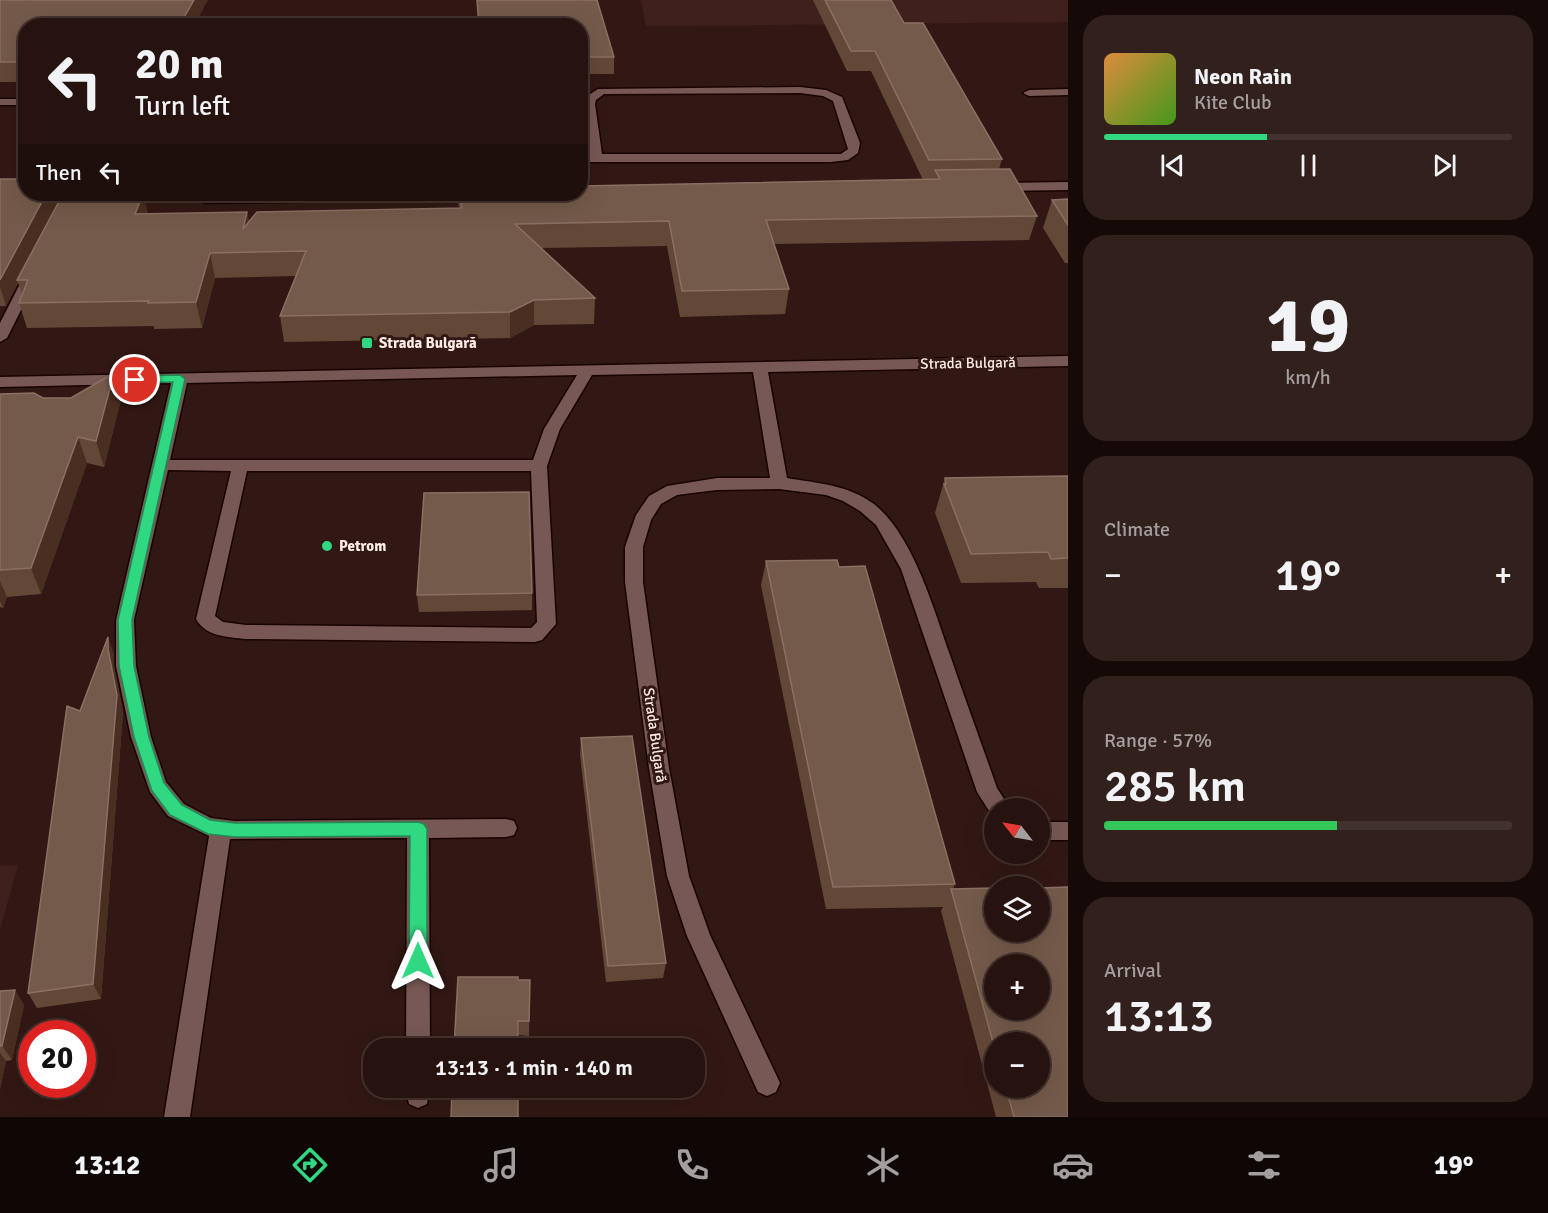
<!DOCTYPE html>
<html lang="en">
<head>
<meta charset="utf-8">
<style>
	:root { --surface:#26120f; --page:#32201d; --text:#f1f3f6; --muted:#a49e9e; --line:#42322f; --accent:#31d882 }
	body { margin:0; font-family:Signika,sans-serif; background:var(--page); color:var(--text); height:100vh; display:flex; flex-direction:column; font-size:22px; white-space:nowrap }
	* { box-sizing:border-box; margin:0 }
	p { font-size:20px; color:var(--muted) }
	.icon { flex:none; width:33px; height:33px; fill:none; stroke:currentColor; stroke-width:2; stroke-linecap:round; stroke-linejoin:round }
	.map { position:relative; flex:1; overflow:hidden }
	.side { display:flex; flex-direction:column; gap:15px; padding:15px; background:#150a08; width:480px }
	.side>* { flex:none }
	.banner { position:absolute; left:18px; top:18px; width:570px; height:183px; border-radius:24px; box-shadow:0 6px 24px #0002,0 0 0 2px var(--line); background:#26120f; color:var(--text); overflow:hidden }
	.needle { width:39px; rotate:301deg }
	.tools { position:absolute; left:984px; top:798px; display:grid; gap:12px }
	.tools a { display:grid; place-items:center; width:66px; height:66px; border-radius:50%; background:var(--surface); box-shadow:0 6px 24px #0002,0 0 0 2px var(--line); font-size:30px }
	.speed { position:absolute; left:18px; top:1020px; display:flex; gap:12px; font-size:30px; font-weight:700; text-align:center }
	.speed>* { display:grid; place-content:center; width:78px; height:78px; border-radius:50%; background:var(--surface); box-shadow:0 6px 24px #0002,0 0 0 2px var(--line); line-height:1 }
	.speed .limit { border:9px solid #d22; background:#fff; color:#111 }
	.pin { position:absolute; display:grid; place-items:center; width:51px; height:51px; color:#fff; margin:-26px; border:3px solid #fff; border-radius:50%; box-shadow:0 2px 6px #0007 }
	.me { position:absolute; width:66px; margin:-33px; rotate:0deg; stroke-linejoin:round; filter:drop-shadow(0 0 4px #0008) }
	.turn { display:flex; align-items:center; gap:21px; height:126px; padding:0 18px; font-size:27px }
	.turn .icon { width:78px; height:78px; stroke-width:2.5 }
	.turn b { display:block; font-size:42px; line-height:51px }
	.then { display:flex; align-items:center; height:57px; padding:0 18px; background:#0003; gap:12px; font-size:22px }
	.big { font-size:45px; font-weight:600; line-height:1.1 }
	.side .widget { flex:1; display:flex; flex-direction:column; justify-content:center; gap:9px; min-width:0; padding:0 21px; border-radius:24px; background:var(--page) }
	.side .dial { align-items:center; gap:0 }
	.dial b { font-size:78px; line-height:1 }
	.song { display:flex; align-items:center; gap:18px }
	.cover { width:72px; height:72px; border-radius:9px; background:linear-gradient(135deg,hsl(30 70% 55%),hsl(100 70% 35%)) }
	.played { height:6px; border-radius:3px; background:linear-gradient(90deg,var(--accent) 40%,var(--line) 40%) }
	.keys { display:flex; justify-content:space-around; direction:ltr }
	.heat { display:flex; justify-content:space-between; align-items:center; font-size:33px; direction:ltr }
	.charge { height:9px; border-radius:4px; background:linear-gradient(90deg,#34c759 57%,var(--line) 0) }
	.trip { position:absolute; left:363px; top:1038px; width:342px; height:60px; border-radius:24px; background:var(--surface); box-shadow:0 6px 24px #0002,0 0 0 2px var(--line); font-weight:600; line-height:60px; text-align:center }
	.dock { display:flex; height:96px; justify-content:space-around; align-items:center; background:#0f0706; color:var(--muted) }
	.dock .icon { width:42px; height:42px }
	.dock .active { color:var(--accent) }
	.dock b { font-size:27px; color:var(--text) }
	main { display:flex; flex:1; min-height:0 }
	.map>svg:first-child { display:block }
	.built { fill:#40201c }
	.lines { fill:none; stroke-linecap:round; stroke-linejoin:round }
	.minor-casing { stroke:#180302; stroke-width:3 }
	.minor { fill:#785854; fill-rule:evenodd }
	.wall { fill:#644837; fill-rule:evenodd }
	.shaded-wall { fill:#492e21 }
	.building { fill:#745a4a; stroke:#8a7063; stroke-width:1.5; fill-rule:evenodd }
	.route { fill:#31d882; stroke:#208c54; stroke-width:1.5 }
	.poi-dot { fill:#31d882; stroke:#321814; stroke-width:2 }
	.labels { text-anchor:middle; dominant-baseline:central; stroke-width:6; stroke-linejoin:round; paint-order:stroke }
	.poi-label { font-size:15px; font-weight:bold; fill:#feebe8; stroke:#321814; text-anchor:start }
	.street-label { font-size:15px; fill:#feebe8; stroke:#321814 }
</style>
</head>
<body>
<main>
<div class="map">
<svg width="1068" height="1117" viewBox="0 0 1068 1117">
	<rect width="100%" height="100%" fill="#321814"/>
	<path class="built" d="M641 0H1068V22L646 26Z
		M18 865 0 929V866Z"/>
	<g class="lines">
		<defs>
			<path id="minor" d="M800 87 826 90 842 97 860 143 858 153 848 160 831 162H580V154H589L584 98 598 89ZM800 93 823 96 833 101 848 149 841 154H602L595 104 596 100 604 94Z
				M1068 89V95L1029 96 1023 93 1029 90Z
				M0 99H26V105H0Z
				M1068 182V190L998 191 992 187 998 183Z
				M0 191H26V194H104L98 198 0 199Z
				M316 194H486L487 195 481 199 205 203 199 199 205 195Z
				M33 268 40 272 7 338 0 342V323L26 272Z
				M1068 356V366L768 372 787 478C817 483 849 485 874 504 914 536 934 611 951 658 966 702 982 745 997 788L1010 808H994V815L991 814 977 792 901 569 876 525 860 511 843 501 826 495 779 489 717 490 692 493 677 495 661 504 651 520 643 547V582L669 768 689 876 710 935 780 1083 776 1092 767 1096 758 1092 687 936 667 876 649 768 625 582V547L636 515 649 496 667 486 717 478H770L753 372 592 375 560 429 547 466 556 624 542 640 535 642 246 639C228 637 206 637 196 619L231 471 168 470 134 620 136 666 151 737 166 782 184 804 211 818 235 821 506 819 514 821 517 828 514 835 506 837 429 838 430 1048H406L407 838 230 839 190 1117H164L209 836 168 816 150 792 131 737 116 666V620L171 383 0 387V377ZM577 375 544 429 533 460H170L187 383ZM247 471H531L537 622 531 628 246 625 223 622 215 616Z
				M1040 822H1068V840H1040Z
				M405 1088H430L427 1104 418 1108 409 1104Z"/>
		</defs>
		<use href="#minor" class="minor-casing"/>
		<use href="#minor" class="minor"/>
	</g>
	<path class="wall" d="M0 0 26 26V82H0Z
		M477 0 597 5 614 57V74H580V26H478Z
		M813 0H891L904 23 1002 159 999 169 1037 216 1029 240 774 244 789 289 785 314 680 317 667 246 541 248 595 298 594 324 534 325 510 338 284 342 280 316 296 276 215 278 202 328 154 329V326L27 328 19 303 22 294 18 283 6 306H0V179L26 194H58L60 199 148 214 247 212 249 222 459 208 457 194H580L923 180 871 71H847Z
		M1068 199V263H1065L1043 228 1052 200Z
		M114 373 121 399 104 467 87 463 41 594 7 597 3 608 0 607V394L43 398H71Z
		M1068 476V588H1039L1036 582 961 583 935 513 945 478Z
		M766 561 955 884 953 889 1068 1117H996L941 911 943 907 826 909 761 585ZM994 1042 1040 1088H994Z
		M532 593V610L419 612 417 595Z
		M114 654V666L123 712 101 999 37 1008 28 993 80 711Z
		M581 738 666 963 663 978 606 982 580 755Z
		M518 977V980H530L529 1036 519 1035Z
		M0 991 24 1005 12 1060 6 1061 0 1089Z"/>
	<path class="shaded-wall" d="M194 0H208L194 26H179Z
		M46 194H58L60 201 17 280 18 283 6 306 0 287V280Z
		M143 194 149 217 135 214Z
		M247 212 251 237 243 229Z
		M210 253 215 278 202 328 196 302Z
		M534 300V325L510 338V312Z
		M114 373 121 399 104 467 96 441Z
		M78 437 87 463 41 594 31 568Z
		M0 581 7 597 3 608 0 601Z
		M108 637 114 654V666L123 712 101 999 93 984Z
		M15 990 24 1005 12 1060 2 1046Z
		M0 1053 6 1061 0 1089Z"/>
	<path class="building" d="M0 0H194L179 26H26V62H0Z
		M477 0H597L614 57H580V26H479Z
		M825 0H891L904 23H923L1002 159 929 160 875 51H851Z
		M1010 169 1037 216 766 220 789 289 682 291 669 221 515 224 595 298 534 300 510 312 280 316 306 251 210 253 196 302 148 303 149 301 19 303 28 280H17L63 194H143L135 214 247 212 243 229 257 212 462 208 459 194H580V186L940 179 935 170Z
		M0 179H26V194H46L0 280Z
		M1068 199V225L1052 200Z
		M114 373 96 441 78 437 31 568 0 570V394L34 393 43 398H71Z
		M1068 476V558L1051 559 1048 552 971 554 944 484H946L945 478Z
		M529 492 532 593 417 595 424 493Z
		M837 560 839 567 865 566 955 884 833 887 766 561Z
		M108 637V649L117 695 93 984 28 993 67 706 80 711Z
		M632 736 666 963 608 966 581 738Z
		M1068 887V1117H1014L1006 1088H1040V1042H994V1046L951 889 994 888V932H1040V888ZM994 964H1040V1010H994Z
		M458 977H518V980H530L529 1021H518V1048H454Z
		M15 990 2 1046H0V991Z
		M452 1088H518V1117H451Z"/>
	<path class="route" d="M180 375 185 379 132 620 134 666 149 737 164 783 182 805 210 820 235 823 418 822 424 824 427 829V961L425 967 418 969 412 967 409 961 410 836 235 837 208 834 170 815 152 791 134 737 119 666 118 620 173 382 135 383 129 380 135 376Z"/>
	<g class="poi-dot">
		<rect x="361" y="337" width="12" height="12" rx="3"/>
		<circle cx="327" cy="546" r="6"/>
	</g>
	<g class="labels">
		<g class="poi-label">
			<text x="379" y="343">Strada Bulgară</text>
			<text x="339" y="546">Petrom</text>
		</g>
		<g class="street-label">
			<text transform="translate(968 363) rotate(-1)">Strada Bulgară</text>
			<text transform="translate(655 735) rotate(82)">Strada Bulgară</text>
		</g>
	</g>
</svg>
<div class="tools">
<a><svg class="needle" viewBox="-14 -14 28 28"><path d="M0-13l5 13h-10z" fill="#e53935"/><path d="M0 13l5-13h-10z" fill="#a49e9e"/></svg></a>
<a><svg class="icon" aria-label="layers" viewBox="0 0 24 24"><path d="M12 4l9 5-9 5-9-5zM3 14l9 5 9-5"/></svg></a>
<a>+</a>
<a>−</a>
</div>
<div class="speed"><div class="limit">20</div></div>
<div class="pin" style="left:135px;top:380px;background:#d93025"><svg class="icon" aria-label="arrive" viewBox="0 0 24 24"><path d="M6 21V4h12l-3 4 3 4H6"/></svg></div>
<svg class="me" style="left:418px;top:961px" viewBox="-20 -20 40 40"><path d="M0-17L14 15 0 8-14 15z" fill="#31d882" stroke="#fff" stroke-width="4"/></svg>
<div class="trip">13:13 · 1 min · 140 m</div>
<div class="banner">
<div class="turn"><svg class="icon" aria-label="left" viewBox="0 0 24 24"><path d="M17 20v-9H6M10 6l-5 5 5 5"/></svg><div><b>20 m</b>Turn left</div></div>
<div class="then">Then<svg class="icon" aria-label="left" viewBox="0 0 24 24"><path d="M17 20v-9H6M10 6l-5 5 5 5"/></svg></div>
</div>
</div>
<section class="side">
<div class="widget">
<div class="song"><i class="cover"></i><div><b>Neon Rain</b><p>Kite Club</p></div></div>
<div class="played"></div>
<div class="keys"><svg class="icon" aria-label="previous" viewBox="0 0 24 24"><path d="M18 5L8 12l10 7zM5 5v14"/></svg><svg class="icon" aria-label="pause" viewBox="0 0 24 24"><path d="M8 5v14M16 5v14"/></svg><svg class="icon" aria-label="next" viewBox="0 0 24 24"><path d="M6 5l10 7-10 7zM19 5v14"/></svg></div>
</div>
<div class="widget dial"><b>19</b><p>km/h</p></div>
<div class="widget"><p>Climate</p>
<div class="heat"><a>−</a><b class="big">19°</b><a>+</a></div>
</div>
<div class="widget"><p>Range · 57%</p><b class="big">285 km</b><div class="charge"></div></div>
<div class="widget"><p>Arrival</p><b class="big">13:13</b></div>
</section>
</main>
<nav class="dock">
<b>13:12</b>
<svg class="icon active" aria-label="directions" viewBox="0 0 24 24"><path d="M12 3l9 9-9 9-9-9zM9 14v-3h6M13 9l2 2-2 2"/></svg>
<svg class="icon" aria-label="music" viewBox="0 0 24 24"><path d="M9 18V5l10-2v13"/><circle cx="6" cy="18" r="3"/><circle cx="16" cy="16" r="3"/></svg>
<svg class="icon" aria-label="phone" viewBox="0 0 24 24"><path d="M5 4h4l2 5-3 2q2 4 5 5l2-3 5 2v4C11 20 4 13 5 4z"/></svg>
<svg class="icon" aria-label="climate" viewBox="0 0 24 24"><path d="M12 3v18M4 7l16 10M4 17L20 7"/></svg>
<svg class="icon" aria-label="car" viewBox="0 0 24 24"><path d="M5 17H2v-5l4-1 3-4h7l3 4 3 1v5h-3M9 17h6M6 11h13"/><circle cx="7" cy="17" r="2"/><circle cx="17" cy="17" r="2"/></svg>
<svg class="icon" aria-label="filters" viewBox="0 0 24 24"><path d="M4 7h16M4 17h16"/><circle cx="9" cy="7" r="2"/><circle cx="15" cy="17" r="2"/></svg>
<b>19°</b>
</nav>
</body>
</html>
